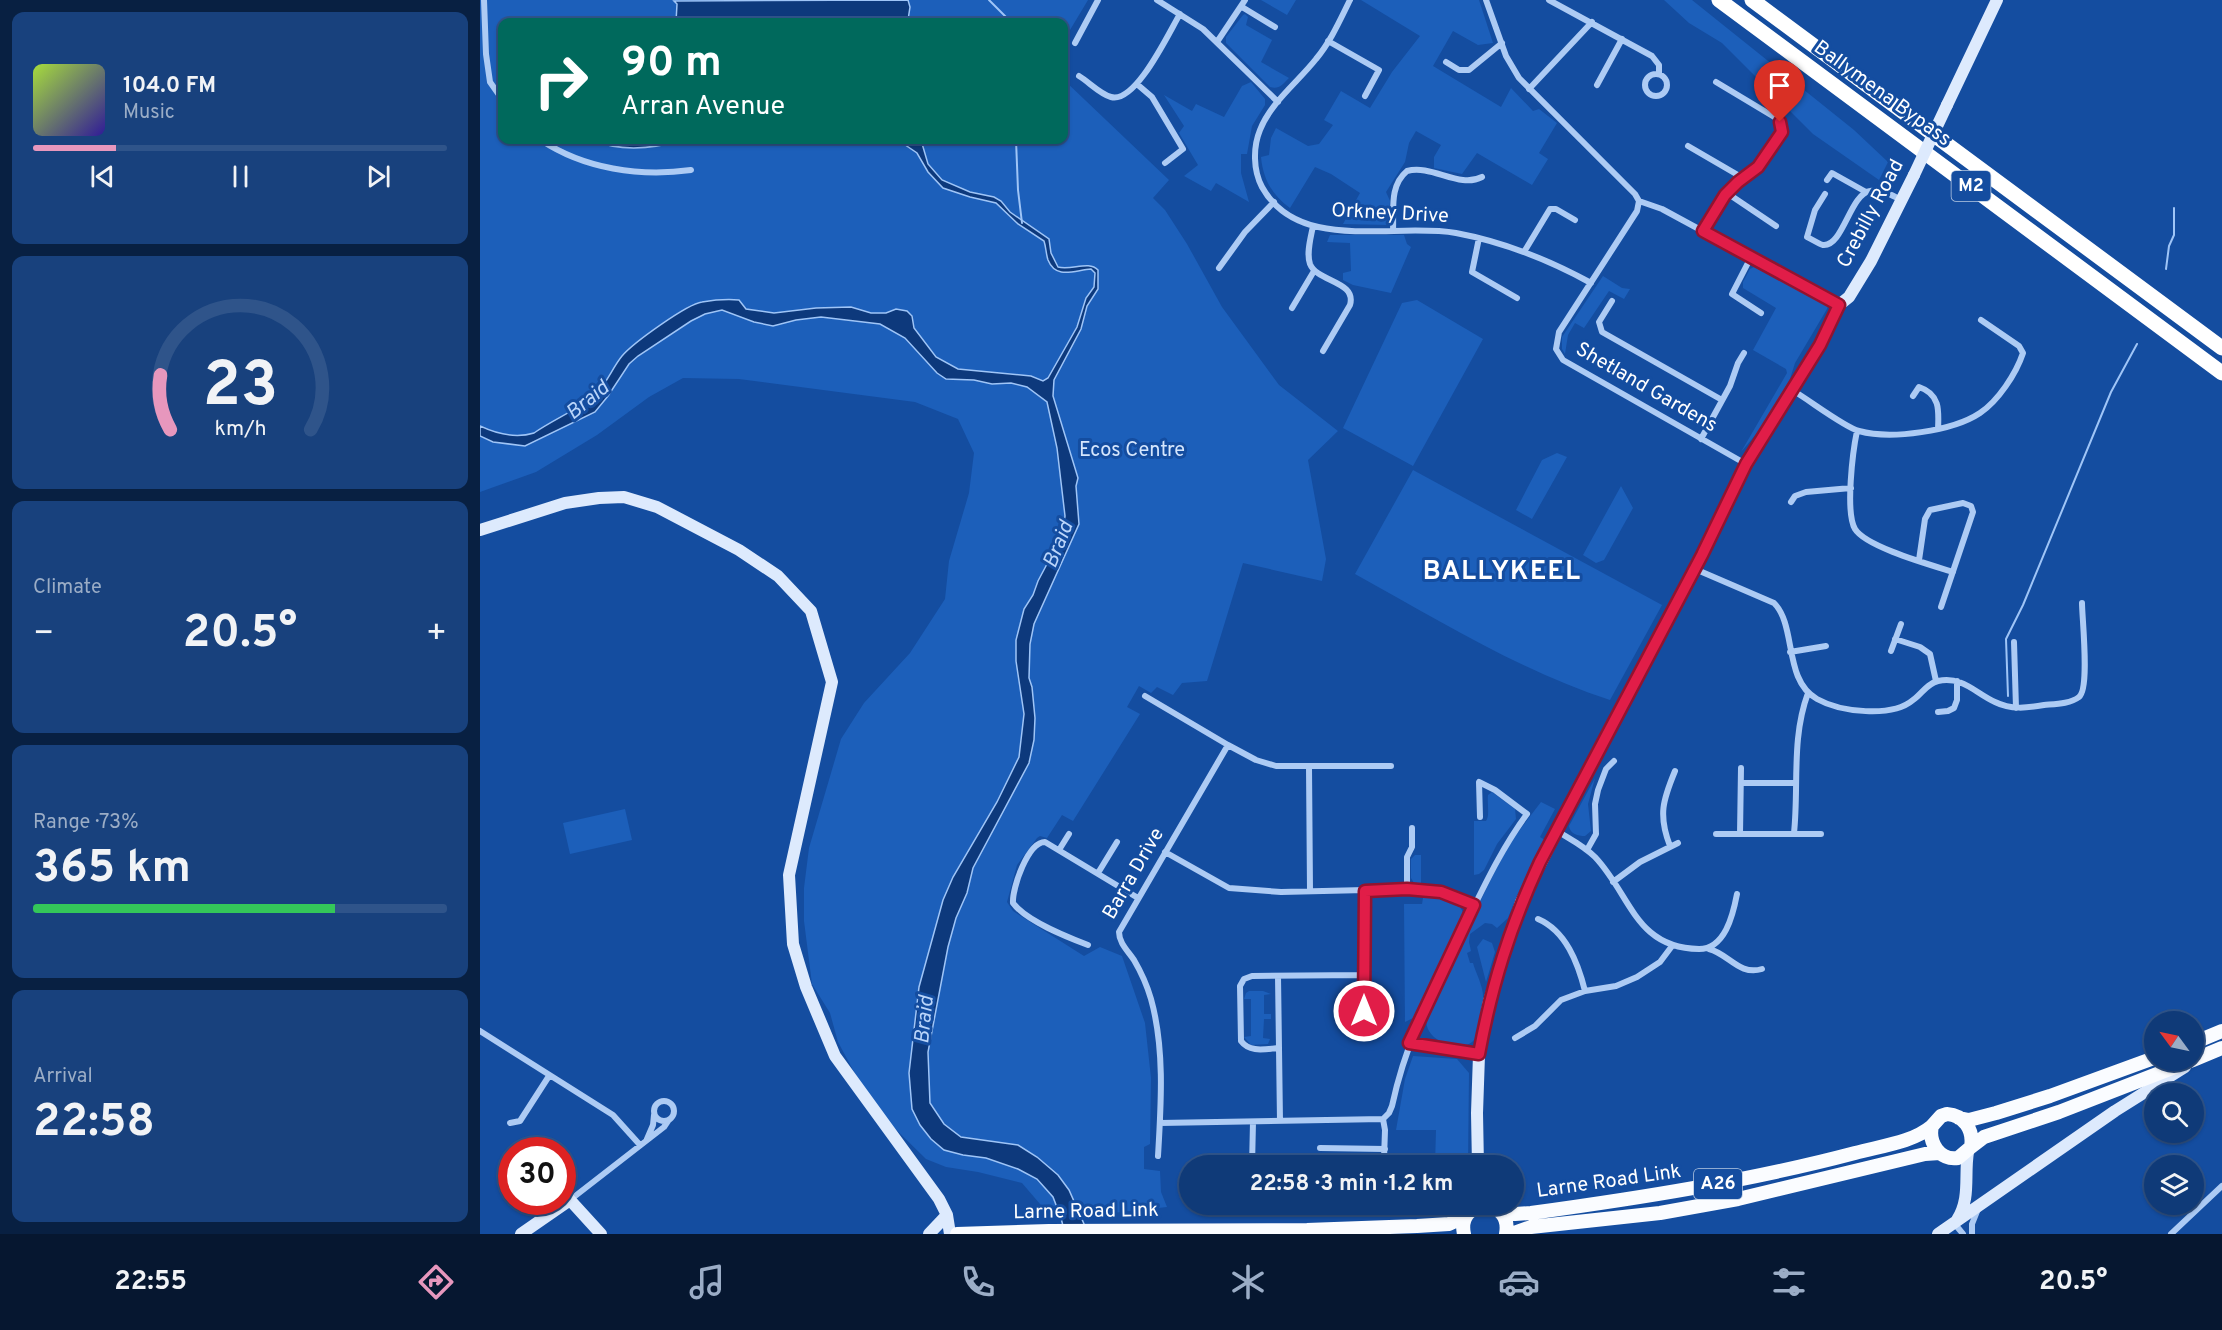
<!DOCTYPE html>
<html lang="en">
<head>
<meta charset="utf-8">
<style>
	:root { --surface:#0f3a78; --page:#18417d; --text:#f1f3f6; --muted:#9badc6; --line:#2f548a; --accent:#e797bd }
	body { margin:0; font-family:Overpass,sans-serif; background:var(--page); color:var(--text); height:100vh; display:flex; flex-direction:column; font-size:22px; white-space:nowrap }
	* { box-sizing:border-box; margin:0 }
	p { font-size:20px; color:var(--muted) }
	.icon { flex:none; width:33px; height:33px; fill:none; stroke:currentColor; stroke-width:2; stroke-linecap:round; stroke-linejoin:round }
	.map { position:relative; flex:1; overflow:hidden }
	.panel { display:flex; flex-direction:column; gap:12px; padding:12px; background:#082042; width:480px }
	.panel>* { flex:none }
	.top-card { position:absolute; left:18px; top:18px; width:570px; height:126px; border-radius:12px; box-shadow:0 2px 4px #0004,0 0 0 2px var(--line); background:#00695c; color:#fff; overflow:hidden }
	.needle { width:39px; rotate:303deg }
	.fabs { position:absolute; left:1664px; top:1011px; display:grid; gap:12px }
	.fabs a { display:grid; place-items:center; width:60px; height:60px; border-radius:50%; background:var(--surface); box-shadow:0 2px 4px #0004,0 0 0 2px var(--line); font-size:30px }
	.speed { position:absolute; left:18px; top:1137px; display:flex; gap:12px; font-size:30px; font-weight:700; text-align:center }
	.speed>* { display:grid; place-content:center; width:78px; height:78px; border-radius:50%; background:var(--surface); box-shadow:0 2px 4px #0004,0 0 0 2px var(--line); line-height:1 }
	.speed .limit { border:9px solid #d22; background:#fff; color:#111 }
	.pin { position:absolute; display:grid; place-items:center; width:51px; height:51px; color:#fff; margin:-62px -26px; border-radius:50% 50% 50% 0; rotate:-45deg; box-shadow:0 0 6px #0007 }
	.pin .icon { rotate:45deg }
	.me { position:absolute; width:66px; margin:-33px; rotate:0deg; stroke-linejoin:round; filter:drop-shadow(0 0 4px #0008) }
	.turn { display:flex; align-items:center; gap:21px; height:126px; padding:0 24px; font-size:27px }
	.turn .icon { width:78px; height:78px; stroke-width:2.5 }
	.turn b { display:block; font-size:42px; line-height:51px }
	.big { font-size:45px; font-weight:700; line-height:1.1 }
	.panel .tile { flex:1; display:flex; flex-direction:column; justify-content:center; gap:9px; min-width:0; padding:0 21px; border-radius:12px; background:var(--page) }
	.panel .dial { align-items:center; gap:0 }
	.dial svg { height:156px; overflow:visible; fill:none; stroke:var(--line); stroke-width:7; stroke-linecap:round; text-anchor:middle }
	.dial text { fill:var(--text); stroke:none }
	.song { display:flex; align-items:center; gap:18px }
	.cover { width:72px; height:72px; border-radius:9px; background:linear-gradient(135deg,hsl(80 70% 55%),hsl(250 70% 35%)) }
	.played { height:6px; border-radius:3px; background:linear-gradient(90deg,var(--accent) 20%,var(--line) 20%) }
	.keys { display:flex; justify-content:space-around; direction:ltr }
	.heat { display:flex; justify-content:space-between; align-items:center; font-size:33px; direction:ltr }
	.charge { height:9px; border-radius:4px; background:linear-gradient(90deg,#34c759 73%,var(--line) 0) }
	.trip { position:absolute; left:699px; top:1155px; width:345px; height:60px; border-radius:30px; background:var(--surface); box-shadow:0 2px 4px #0004,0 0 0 2px var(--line); font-weight:700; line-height:60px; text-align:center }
	.tabs { display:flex; height:96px; justify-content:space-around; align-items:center; background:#061730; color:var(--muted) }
	.tabs .icon { width:42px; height:42px }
	.tabs .on { color:var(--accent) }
	.tabs b { font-size:27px; color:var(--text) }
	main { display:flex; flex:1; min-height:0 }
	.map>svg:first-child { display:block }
	.green { fill:#1c5fba }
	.water { fill:#0d397c; stroke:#9fc5f7; stroke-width:1.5 }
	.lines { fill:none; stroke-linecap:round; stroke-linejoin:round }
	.stream { stroke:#9fc5f7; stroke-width:2 }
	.street { stroke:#adcbf4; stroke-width:6 }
	.secondary { stroke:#ddeafd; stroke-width:12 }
	.primary { stroke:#fafcff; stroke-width:14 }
	.highway { stroke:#fff; stroke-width:15 }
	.secondary-bridge { stroke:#ddeafd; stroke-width:12 }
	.route-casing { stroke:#92132f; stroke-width:15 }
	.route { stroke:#e11d48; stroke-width:10 }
	.labels { text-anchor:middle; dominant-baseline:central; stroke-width:6; stroke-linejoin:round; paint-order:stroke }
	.shield { fill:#144da0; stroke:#b8cae2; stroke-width:1.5 }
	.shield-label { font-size:18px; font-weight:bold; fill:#fff }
	.street-label { font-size:20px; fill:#fff; stroke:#144da0 }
	.park-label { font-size:20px; fill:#d5e6fd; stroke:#144da0 }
	.water-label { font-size:21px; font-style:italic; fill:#bad5fa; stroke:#144da0 }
	.district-label { font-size:26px; font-weight:bold; letter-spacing:1.5px; fill:#fff; stroke:#144da0 }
</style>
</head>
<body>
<main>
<section class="panel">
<div class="tile">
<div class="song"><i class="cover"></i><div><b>104.0 FM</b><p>Music</p></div></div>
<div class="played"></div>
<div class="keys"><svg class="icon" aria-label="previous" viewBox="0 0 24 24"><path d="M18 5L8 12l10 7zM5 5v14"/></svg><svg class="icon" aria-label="pause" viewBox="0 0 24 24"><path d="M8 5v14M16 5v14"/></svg><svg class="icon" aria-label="next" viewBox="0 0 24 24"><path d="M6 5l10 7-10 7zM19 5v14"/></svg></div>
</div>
<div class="tile dial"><svg viewBox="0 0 100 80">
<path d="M14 69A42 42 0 1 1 86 69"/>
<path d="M14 69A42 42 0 0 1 9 41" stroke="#e797bd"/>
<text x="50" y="56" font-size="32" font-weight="700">23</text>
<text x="50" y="72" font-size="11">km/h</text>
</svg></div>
<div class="tile"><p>Climate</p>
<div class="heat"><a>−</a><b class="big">20.5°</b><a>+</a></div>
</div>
<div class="tile"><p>Range · 73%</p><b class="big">365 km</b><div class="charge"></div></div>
<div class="tile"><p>Arrival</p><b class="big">22:58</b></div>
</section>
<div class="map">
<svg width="1742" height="1234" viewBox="0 0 1742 1234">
	<rect width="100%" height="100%" fill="#144da0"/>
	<path class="green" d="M0 0H608L590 30 584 29V22H22V140H584V80L689 180 673 198 685 210 707 244 742 307 799 385 858 431 828 460 846 559 842 581 763 563 727 681 702 683 693 695 677 687 671 693 659 686 647 707 660 714 593 821 582 815 567 838 560 836 557 838 537 865 527 902 533 911 604 956 620 947 642 956 665 1023 671 1078 670 1144 664 1147V1169L680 1171 681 1192 687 1207 569 1220 560 1204 542 1183 498 1172 466 1167 446 1159 393 1107 358 1042 350 1013 332 984 324 921V888L329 848 361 739 384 703 430 653 465 599 469 561 489 493 494 453 478 419 435 402 259 379 203 378 169 397 117 435 56 472 0 492Z
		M781 0H816L807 15Z
		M881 0H999L1013 43 998 45 973 31 953 66 1021 107 1031 88 1053 111 1059 109 1077 123 1059 153 1068 159 1052 185 997 153 982 174 954 168V157L961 145 936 131 929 143 925 162 906 192 910 201 908 225 863 224 880 193 851 174 835 167 810 208C792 195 783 179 781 157L789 155 791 138 796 128 828 146 839 144 853 125 844 120 861 91 890 108 912 72 940 36Z
		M1184 0H1212L1374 130 1408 162 1399 180 1333 134 1242 43 1209 23Z
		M765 14 768 17 766 25 792 40 781 62 809 78C803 84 799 90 790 87L746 43V37L763 15Z
		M771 82 785 99V105L772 126 767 154H761V173L769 202 736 183 731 191 704 176 718 165 699 133 704 126 684 95 712 111 716 104 744 117 762 86Z
		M850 235H924L927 244 931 247 911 293 873 285 863 280V273L871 271 870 243 847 242Z
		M1274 267 1344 302 1348 306 1347 309 1315 363 1310 379 1282 427 1261 452 1307 373 1306 369 1273 350 1296 308 1263 288V282L1270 269Z
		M1123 276 1142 288 1150 289 1144 299 1129 291 1104 328 1095 323 1088 335 1085 354 1082 349V337Z
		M937 300 1003 339 933 466 863 428 922 303Z
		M1077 453 1087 457 1052 519 1036 510 1062 460Z
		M933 470 1182 605 1130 700C1040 671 957 619 875 574Z
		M1141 486 1153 508 1124 560 1116 563 1103 555Z
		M1115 778 1108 804 1111 831 1105 836C1098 836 1090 834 1089 826Z
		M1012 792 1035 809 1036 819 1017 844 1004 870 999 874 994 875V821H1006C1010 816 1007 803 1008 795Z
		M1061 802 1075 809 1060 837 1065 840 1037 895 1028 918 1017 928 1012 924 1005 923 990 934 989 942 991 951 987 953 990 963H993C996 974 1004 987 1003 999 1003 1007 999 1034 994 1040 984 1052 956 1044 949 1031 945 1024 946 1017 948 1009L1016 869 1032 840Z
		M145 809 152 840 90 854 83 823Z
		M935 855H941V883H934L931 878V859Z
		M946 895C960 895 979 898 983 913L933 1018 925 1022 924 904H942L943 898Z
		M1003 939 1012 943 1015 952 1006 982 997 947Z
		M769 991H783L791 994 784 995V1014H791V1019H784L783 1038 790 1039 788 1044 771 1045 764 1037 771 1036V999H764L766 993Z
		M933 1056 977 1059 989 1073 988 1165H955L956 1130H916L925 1079Z"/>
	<path class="water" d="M428 0 430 7 428 20 431 22H196L197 4 194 1Z
		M111 140 144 143 161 140H203C173 149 141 152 111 140Z
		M418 140H441L448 164 462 180 490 192 514 197 521 201 530 212 569 239 571 253 578 267C591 271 609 260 618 270V289L607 306 601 329 574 380 573 396 598 478 596 486 599 524 554 624 550 644 549 678 552 687 555 718 554 740 549 763 493 868 487 893 476 918 468 947 448 1052 450 1103 464 1124 481 1137 538 1145 557 1157 578 1175 589 1190 604 1224 585 1234 581 1218 573 1197 557 1179 538 1169 506 1158 483 1155 464 1150 451 1139 440 1125 432 1109 429 1073 439 987 463 900 473 877 517 802 539 757 544 714 536 661V640L544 609 553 595 558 581 576 547 583 530 585 516 577 448 567 402 547 387 531 383 512 384 494 380 466 379 457 373 425 338 400 324 341 317 316 320 293 326 274 322 242 310 225 314 211 321 158 356 149 364 128 396 115 412 45 446 13 442 0 436V426C17 434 35 439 54 433 71 421 98 409 113 397 126 386 132 368 142 356 153 343 207 304 222 302 234 300 247 299 259 300L266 309 294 313 336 308 371 307 391 313H406L416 309 427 311 432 316 434 328 456 357 478 369 551 376 563 381 568 378 597 327 606 298 614 287 615 273 611 269C595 270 576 280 568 260 566 254 566 247 564 241L538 224 516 203 490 197 463 188 448 172 437 153Z"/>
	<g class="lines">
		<path class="stream" d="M509 0 531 22
			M536 140 538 190 542 223
			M1686 269 1689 246 1694 235V208
			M1528 696 1526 639 1543 605 1631 392 1657 344"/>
		<path class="street" d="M4 0 6 54 10 82 22 99
			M677 0 723 29 798 102
			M870 0C860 20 851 41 836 59 818 82 791 102 780 130 773 147 773 170 782 187 819 254 915 222 976 233 1024 242 1069 260 1111 283
			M1006 0 1026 56 1039 78 1155 194 1159 201
			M1069 0 1172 56 1179 65V74
			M762 7 795 27
			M848 41 899 70 885 96
			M737 42 765 0
			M595 43 618 0
			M966 62 979 70H989L1022 43
			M1165 85a11 11 0 1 1 22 0a11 11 0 1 1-22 0Z
			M599 76C609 82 620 94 631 97 656 104 689 32 700 14
			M658 85 672 97 703 149 685 163
			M1117 85 1142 39
			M1049 89 1112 22
			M61 140C104 169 160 177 211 170
			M1208 146 1263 178
			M1347 180 1352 173 1386 192
			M1247 193 1296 226
			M1345 194 1335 210 1327 237C1332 239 1338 244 1343 245 1363 247 1370 194 1390 191 1401 189 1412 195 1421 200
			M1159 201 1157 211 1079 332 1076 349 1083 360 1266 464
			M1159 201 1182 209 1359 305
			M833 226C831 237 826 253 830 264 837 282 877 281 870 305L843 351
			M913 231C914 210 909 186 927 171 952 164 979 189 1002 177
			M1223 231 1245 195 1258 182 1278 167 1302 129 1296 118 1236 82
			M999 238 992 272 1037 298
			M1044 252 1070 209H1076L1095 220
			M1271 257 1252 294 1281 313
			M739 268 765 232 794 202
			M1132 301 1119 322 1122 332 1242 400
			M812 308 834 271
			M1312 390C1328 399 1364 427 1379 431 1411 440 1473 431 1500 413 1518 401 1536 374 1543 353L1539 346 1501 320
			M1433 396 1439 387C1460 394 1459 410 1458 429
			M1377 431C1373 450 1365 512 1375 529 1386 547 1451 565 1473 572
			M1221 439 1250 386 1258 363 1264 353
			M1311 502 1315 496 1326 492 1371 488
			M1439 560 1445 519 1450 510 1483 503 1491 506 1493 512 1461 607
			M1215 569 1294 603C1317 626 1303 680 1337 699 1360 712 1412 718 1433 700 1442 694 1446 684 1458 681 1483 676 1495 693 1515 702 1531 710 1547 708 1564 705 1575 704 1590 704 1599 697 1610 689 1602 618 1602 603
			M1415 639 1440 647 1450 654 1456 681
			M1534 642 1536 708
			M1411 651 1421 624
			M1310 652 1346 646
			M665 696 748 745 639 932C639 943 648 951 654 960 661 972 667 985 671 999 685 1049 681 1105 678 1156
			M1458 712 1468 711 1474 708 1477 700V681
			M748 745 776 760 796 766H911
			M829 767 830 891
			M1261 783H1315
			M1077 831C1090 839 1104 846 1115 857 1151 895 1155 948 1219 949 1245 949 1253 915 1257 894
			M1314 833C1319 786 1311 739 1328 693
			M1236 834H1341
			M1260 834 1261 768
			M1190 846C1178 815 1183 800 1195 771
			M579 850 589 834
			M1107 850 1116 834 1115 804 1118 790 1126 769 1134 761
			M685 852 749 888 801 892 927 889 964 892 995 905
			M618 873 637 842
			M1133 882 1160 862 1198 843
			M927 889V857L932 847V828
			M1058 919C1086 931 1098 963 1105 991
			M608 945C587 937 546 921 533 903 532 888 548 842 565 842L658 898
			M1229 949C1249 954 1259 976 1282 969
			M798 976 800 1121
			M884 1011 885 891
			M0 1031 133 1115 160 1145
			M1035 1038 1055 1026 1081 1000 1105 991 1136 986 1157 977 1180 962 1192 946
			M929 1043 999 1055
			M799 1048C785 1049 770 1053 761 1041L760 986 764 979 772 976 884 975
			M174 1111a10 10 0 1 1 20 0a10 10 0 1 1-20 0Z
			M903 1119 909 1113 912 1106C926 1041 951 994 980 935 1001 893 1019 852 1047 814L1015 790 999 782 1000 817
			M903 1119 905 1130 904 1159
			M30 1123 40 1121 69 1076
			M680 1123 903 1119
			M167 1139 173 1125 174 1115
			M840 1148 905 1149
			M772 1166 773 1122
			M90 1200 175 1134 184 1127 188 1121
			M1474 1223 1483 1234
			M1492 1234V1224L1498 1209
			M1691 1234 1742 1186"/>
		<path class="secondary" d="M1467 105 1517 0
			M0 530 85 503 119 498 144 497 177 507 259 550 298 576 331 611 352 682 309 875 313 944 326 987 355 1056 459 1199 467 1215 470 1234
			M998 1166 997 1113 999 1055 1009 1001 1041 902 1123 741 1235 529 1266 464 1340 345 1359 305 1369 297 1391 261 1434 175
			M1477 1220C1491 1198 1484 1176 1488 1152
			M41 1234 90 1200 121 1234
			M449 1234 467 1215
			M1458 1234 1635 1111 1705 1067"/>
		<path class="primary" d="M1713 1043 1742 1031
			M1713 1060 1742 1048
			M1467 1114C1484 1115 1494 1130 1491 1147L1478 1158C1460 1161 1448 1143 1452 1126L1461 1116Z
			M1479 1118 1489 1120 1516 1113 1570 1096 1674 1058
			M1491 1147 1504 1137 1579 1112 1713 1060
			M1019 1211 1035 1214 1051 1213C1160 1198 1269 1181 1375 1153 1400 1146 1432 1143 1452 1126
			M477 1234 569 1231 827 1230 937 1226 969 1224 986 1216
			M984 1234C976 1198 1033 1196 1026 1234
			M1031 1234 1051 1227 1180 1213 1258 1199 1445 1154 1460 1153"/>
		<path class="highway" d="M1239 0 1742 373
			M1272 0 1742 348"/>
		<path class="secondary-bridge" d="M1434 175 1467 105"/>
	</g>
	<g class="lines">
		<defs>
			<path id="route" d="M884 1011 885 891 927 889 961 892 994 905 929 1043 999 1054C1012 984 1030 927 1060 862L1222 555 1266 464 1340 345 1359 305 1223 231 1245 195 1258 182 1278 167 1302 132 1300 122"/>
		</defs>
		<use href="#route" class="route-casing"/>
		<use href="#route" class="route"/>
	</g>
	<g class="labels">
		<g class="shield">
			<rect x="1471.5" y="171" width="39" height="30" rx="4.5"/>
			<rect x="1214" y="1169" width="48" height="30" rx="4.5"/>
		</g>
		<g class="shield-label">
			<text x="1491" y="186">M2</text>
			<text x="1238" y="1184">A26</text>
		</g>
		<g class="street-label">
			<text transform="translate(1402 94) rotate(36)">Ballymena Bypass</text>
			<text transform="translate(910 214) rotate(3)">Orkney Drive</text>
			<text transform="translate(1391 214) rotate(-62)">Crebilly Road</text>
			<text transform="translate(1166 388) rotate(30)">Shetland Gardens</text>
			<text transform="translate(654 874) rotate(-60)">Barra Drive</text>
			<text transform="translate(1129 1182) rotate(-8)">Larne Road Link</text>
			<text transform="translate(606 1212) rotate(-1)">Larne Road Link</text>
		</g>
		<g class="park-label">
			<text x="652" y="451">Ecos Centre</text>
		</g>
		<g class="water-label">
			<text transform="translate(108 401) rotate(-39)">Braid</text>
			<text transform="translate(579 545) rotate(-68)">Braid</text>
			<text transform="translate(445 1020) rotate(-84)">Braid</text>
		</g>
		<g class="district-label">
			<text x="1022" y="572">BALLYKEEL</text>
		</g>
	</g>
</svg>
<div class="fabs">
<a><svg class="needle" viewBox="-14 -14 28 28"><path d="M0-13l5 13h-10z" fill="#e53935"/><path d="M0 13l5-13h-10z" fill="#9badc6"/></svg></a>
<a><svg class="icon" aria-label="search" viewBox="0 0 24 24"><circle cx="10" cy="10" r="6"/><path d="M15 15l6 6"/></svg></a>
<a><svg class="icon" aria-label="layers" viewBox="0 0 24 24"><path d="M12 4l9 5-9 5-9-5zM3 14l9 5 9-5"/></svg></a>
</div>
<div class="speed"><div class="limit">30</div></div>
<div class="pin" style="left:1300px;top:122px;background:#d93025"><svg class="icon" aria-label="arrive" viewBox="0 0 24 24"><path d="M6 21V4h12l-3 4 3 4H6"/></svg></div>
<svg class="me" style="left:884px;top:1011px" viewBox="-20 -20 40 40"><circle r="17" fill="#e11d48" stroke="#fff" stroke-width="3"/><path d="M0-11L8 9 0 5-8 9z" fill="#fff"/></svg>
<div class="trip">22:58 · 3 min · 1.2 km</div>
<div class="top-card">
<div class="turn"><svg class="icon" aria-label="right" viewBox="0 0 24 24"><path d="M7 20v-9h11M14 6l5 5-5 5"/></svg><div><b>90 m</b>Arran Avenue</div></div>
</div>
</div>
</main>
<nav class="tabs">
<b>22:55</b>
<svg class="icon on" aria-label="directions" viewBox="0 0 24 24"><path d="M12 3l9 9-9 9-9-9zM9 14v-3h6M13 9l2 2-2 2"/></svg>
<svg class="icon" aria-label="music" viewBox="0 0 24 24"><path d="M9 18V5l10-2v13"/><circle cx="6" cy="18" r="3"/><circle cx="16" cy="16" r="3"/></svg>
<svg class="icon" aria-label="phone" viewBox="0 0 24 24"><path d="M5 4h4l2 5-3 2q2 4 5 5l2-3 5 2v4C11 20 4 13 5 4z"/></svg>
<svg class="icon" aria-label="climate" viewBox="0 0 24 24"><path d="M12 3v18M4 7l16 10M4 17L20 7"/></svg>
<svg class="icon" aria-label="car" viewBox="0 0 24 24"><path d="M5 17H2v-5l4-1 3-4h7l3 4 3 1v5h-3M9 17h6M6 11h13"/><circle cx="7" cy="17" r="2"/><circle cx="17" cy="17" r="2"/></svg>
<svg class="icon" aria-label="filters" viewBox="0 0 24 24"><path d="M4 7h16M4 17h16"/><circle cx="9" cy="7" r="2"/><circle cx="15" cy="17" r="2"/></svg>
<b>20.5°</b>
</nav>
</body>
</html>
